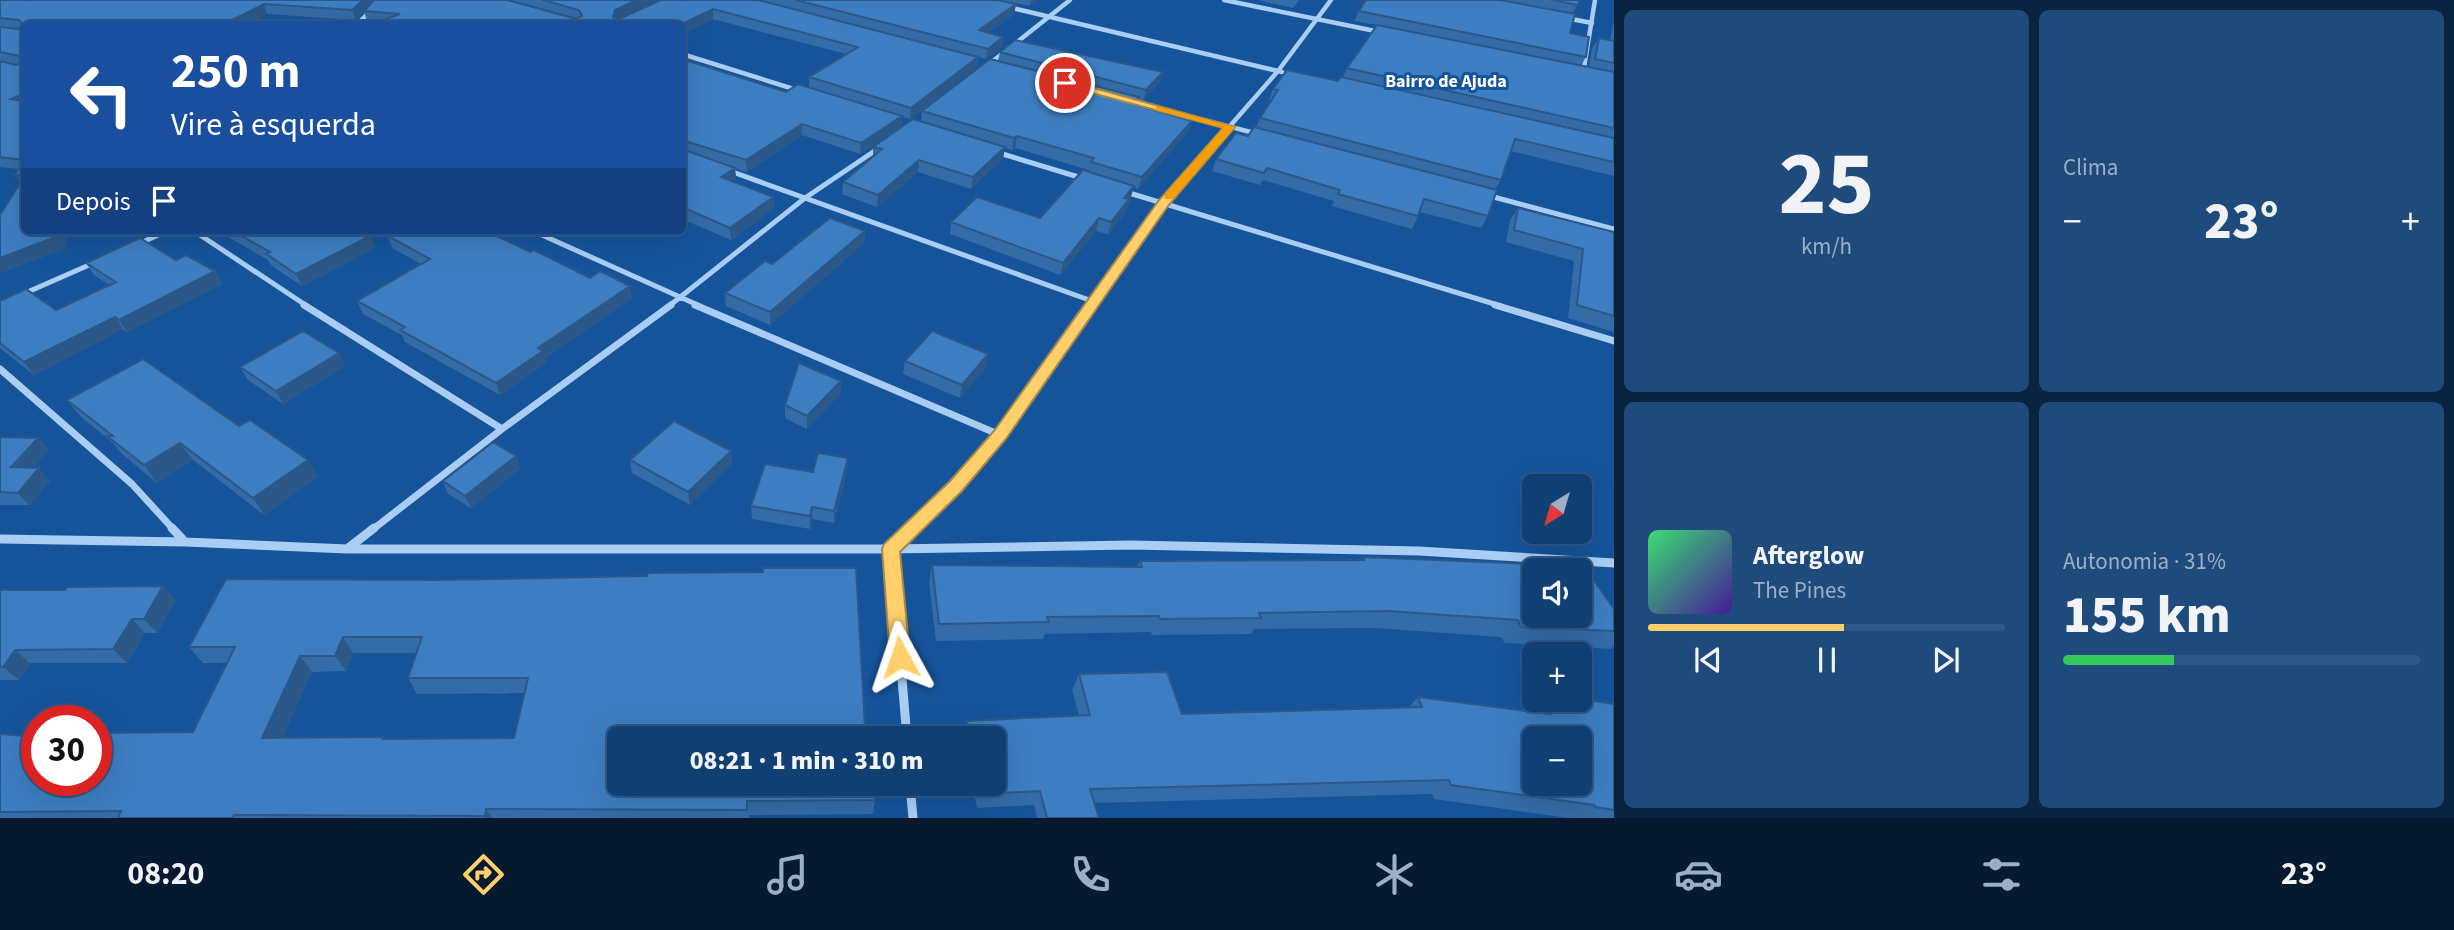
<!DOCTYPE html>
<html lang="pt">
<head>
<meta charset="utf-8">
<style>
	:root { --surface:#103f74; --page:#1e4a7c; --text:#f1f3f6; --muted:#9cafc5; --line:#305886; --accent:#ffcf6c }
	body { margin:0; font-family:"Source Sans 3",sans-serif; background:var(--page); color:var(--text); height:100vh; display:flex; flex-direction:column; font-size:26px; white-space:nowrap }
	* { box-sizing:border-box; margin:0 }
	p { font-size:23px; color:var(--muted) }
	.icon { flex:none; width:38px; height:38px; fill:none; stroke:currentColor; stroke-width:2; stroke-linecap:round; stroke-linejoin:round }
	.map { position:relative; flex:1; overflow:hidden }
	.drawer { display:flex; flex-direction:column; gap:10px; padding:10px; background:#092340; width:840px }
	.drawer>* { flex:none }
	.banner { position:absolute; left:21px; top:21px; width:665px; height:214px; border-radius:10px; box-shadow:0 7px 28px #0002,0 0 0 2px var(--line); background:#1a4fa0; color:#fff; overflow:hidden }
	.needle { width:46px; rotate:217deg }
	.tools { position:absolute; left:1522px; top:474px; display:grid; gap:14px }
	.tools a { display:grid; place-items:center; width:70px; height:70px; border-radius:10px; background:var(--surface); box-shadow:0 7px 28px #0002,0 0 0 2px var(--line); font-size:35px }
	.speed { position:absolute; left:21px; top:705px; display:flex; gap:14px; font-size:35px; font-weight:700; text-align:center }
	.speed>* { display:grid; place-content:center; width:91px; height:91px; border-radius:50%; background:var(--surface); box-shadow:0 7px 28px #0002,0 0 0 2px var(--line); line-height:1 }
	.speed .limit { border:10px solid #d22; background:#fff; color:#111 }
	.pin { position:absolute; display:grid; place-items:center; width:60px; height:60px; color:#fff; margin:-30px; border:4px solid #fff; border-radius:50%; box-shadow:0 2px 7px #0007 }
	.me { position:absolute; width:77px; margin:-38px; rotate:355deg; stroke-linejoin:round; filter:drop-shadow(0 0 5px #0008) }
	.turn { display:flex; align-items:center; gap:24px; height:147px; padding:0 35px; font-size:32px }
	.turn .icon { width:91px; height:91px; stroke-width:2.5 }
	.turn b { display:block; font-size:49px; line-height:60px }
	.then { display:flex; align-items:center; height:66px; padding:0 35px; background:#0003; gap:14px; font-size:26px }
	.big { font-size:52px; font-weight:800; line-height:1.1 }
	.drawer .widget { flex:1; display:flex; flex-direction:column; justify-content:center; gap:10px; min-width:0; padding:0 24px; border-radius:10px; background:var(--page) }
	.drawer .dial { align-items:center; gap:0 }
	.dial b { font-size:91px; line-height:1 }
	.song { display:flex; align-items:center; gap:21px }
	.cover { width:84px; height:84px; border-radius:10px; background:linear-gradient(135deg,hsl(140 70% 55%),hsl(260 70% 35%)) }
	.played { height:7px; border-radius:4px; background:linear-gradient(90deg,var(--accent) 55%,var(--line) 55%) }
	.keys { display:flex; justify-content:space-around; direction:ltr }
	.heat { display:flex; justify-content:space-between; align-items:center; font-size:38px; direction:ltr }
	.charge { height:10px; border-radius:5px; background:linear-gradient(90deg,#34c759 31%,var(--line) 0) }
	.drawer .tiles { flex:1; display:grid; gap:10px; grid-template-columns:repeat(2,1fr) }
	.trip { position:absolute; left:607px; top:726px; width:399px; height:70px; border-radius:10px; background:var(--surface); box-shadow:0 7px 28px #0002,0 0 0 2px var(--line); font-weight:800; line-height:70px; text-align:center }
	.dock { display:flex; height:112px; justify-content:space-around; align-items:center; background:#06192e; color:var(--muted) }
	.dock .icon { width:49px; height:49px }
	.dock .current { color:var(--accent) }
	.dock b { font-size:32px; color:var(--text) }
	main { display:flex; flex:1; min-height:0 }
	.map>svg:first-child { display:block }
	.lines { fill:none; stroke-linecap:round; stroke-linejoin:round }
	.street-far3 { stroke:#aacef3; stroke-width:4.5 }
	.street-far2 { stroke:#aacef3; stroke-width:5 }
	.street-far1 { stroke:#aacef3; stroke-width:7 }
	.street { stroke:#aacef3; stroke-width:9 }
	.wall { fill:#346ca7; fill-rule:evenodd }
	.shaded-wall { fill:#2b5888 }
	.building { fill:#3d7ec2; stroke:#2b5888; stroke-width:2; fill-rule:evenodd }
	.route { fill:#ffcf6c; stroke:#a68746; stroke-width:2 }
	.slow { fill:#f59e0b }
	.labels { text-anchor:middle; dominant-baseline:central; stroke-width:6; stroke-linejoin:round; paint-order:stroke }
	.far-neighbourhood-label { font-size:18px; font-weight:bold; fill:#fff; stroke:#15549b }
</style>
</head>
<body>
<main>
<div class="map">
<svg width="1614" height="818" viewBox="0 0 1614 818">
	<rect width="100%" height="100%" fill="#15549b"/>
	<g class="lines">
		<path class="street-far3" d="M1224 0 1380 32
			M1008 7 1282 72
			M1566 18 1592 23
			M358 24 380 0
			M682 54 800 91
			M988 65 1070 0
			M1583 74 1595 0
			M1131 101 1258 134
			M1223 134 1278 71 1331 0"/>
		<path class="street-far2" d="M1251 132 1258 134
			M996 152 1085 179
			M727 170 1092 301
			M1126 192 1501 306
			M1486 195 1614 229
			M194 231 307 306
			M533 231 700 306
			M136 245 167 231
			M23 294 96 262
			M669 306 805 198 879 148
			M1090 306 1163 203 1225 132"/>
		<path class="street-far1" d="M304 305 502 429
			M695 305 1000 435
			M1495 305 1614 341
			M0 369 132 484 174 530
			M372 530 502 429 671 305
			M911 530 956 486 1000 435 1092 305"/>
		<path class="street" d="M172 528 185 542
			M0 539 185 542 347 549H891L1131 545 1419 551 1614 563
			M347 549 374 528
			M907 738 891 549 913 528
			M910 784 913 818"/>
	</g>
	<path class="wall" d="M0 0H507L576 19 577 18 511 0H659L619 19 661 0H758L866 28 760 0H1038L1030 6 1004 1 1016 4 1014 14 988 33 1003 37 1002 47 986 59 978 57 977 67 910 119 902 117 901 126 860 154 802 135 747 172 735 168 736 179 732 181 773 197 774 208 731 240 682 219V59L786 92 798 84 809 87V77L846 54 713 19 682 34V24H371L379 22 367 21 364 11 365 10 355 20 267 14 247 24H24V231H62L66 237V248L0 273V215L21 183 15 175 18 169 0 167V61L16 65H18L0 61Z
		M1257 0H1299L1293 8Z
		M1366 0H1579L1573 13 1570 33 1586 57 1581 65 1589 67 1592 49 1599 38 1610 40 1614 20V176L1511 151 1501 180 1495 189 1488 216 1481 228 1420 212 1412 229 1332 206 1334 201 1263 180 1260 185 1212 171 1216 159 1248 136 1256 128 1260 118 1271 101 1269 100 1273 89 1338 81 1343 77 1347 68 1377 25 1354 21 1359 11Z
		M1000 52 1163 72 1159 83 1143 101 1138 99 1137 105 1192 121 1188 132 1138 189 1134 187 1126 212 1108 234 1096 231 1060 275 950 234 951 222 1040 218 1089 172V170L1015 148 1012 150 1005 148 1003 158 971 189 918 172 877 207 842 194 843 182 873 157V147L921 121 922 111 998 61Z
		M1518 208 1614 232V332L1568 318 1574 261 1506 242 1510 220Z
		M218 231H361L370 236 375 248 302 286 272 266 268 260Z
		M397 231H500L494 235 632 298 545 358 546 363 500 395 405 342 402 335 363 314 357 301 421 264 392 248 388 236Z
		M865 231 864 243 770 325 726 306 725 293 772 264Z
		M176 260 215 271 222 284 127 332 123 329 34 375 0 348V301L56 310 109 285 94 275 86 263Z
		M339 353 345 366 283 404 248 380 240 367Z
		M988 354 986 367 960 398 903 374 905 361Z
		M841 381 840 394 807 429 785 418V405Z
		M67 400 239 426 318 477 264 515 193 460 157 483 121 453 112 442 81 417Z
		M0 437 38 438 49 450 33 468 50 481 29 505H0Z
		M731 451 732 464 690 505 632 473 630 460Z
		M516 456 520 469 471 508 448 494 443 481Z
		M848 458 847 471 834 523 812 519 810 529 752 519 751 506 813 472Z
		M1362 557 1614 609V646L1611 649 1505 643 1501 637 1375 628 1254 629 1251 634 1152 635 1151 632 1045 634 1043 639 936 641 929 582 932 565 1137 566 1140 561 1360 560Z
		M226 579 865 727 875 800 873 814 749 815V818H0V734L37 780 193 732 227 663H203L189 647ZM353 653H416L408 678 417 694 524 693 514 738 385 739 384 737 282 738 312 672 346 671Z
		M0 590 176 600 157 633H145L127 663H30L19 680H0Z
		M1079 674 1182 714 1408 708 1418 697 1523 711 1522 710 1535 699 1580 700 1614 704V818H1568L1434 799 1432 794 1094 803 1099 818H1037L1034 805 977 808 972 784H994V738H963L967 721 1079 715 1072 690Z"/>
	<path class="shaded-wall" d="M363 0H376L355 20 352 10Z
		M637 0H659L616 20 613 17 615 10Z
		M1031 0H1038L1030 6Z
		M264 4 267 14 247 24H224Z
		M1016 4 1014 14 978 40 979 30Z
		M713 9V19L682 34V24Z
		M1003 37 1002 47 986 59 988 49Z
		M978 57 977 67 910 119 911 108Z
		M1163 72 1159 83 1143 101 1146 90Z
		M24 94V107L11 99Z
		M902 116 901 126 860 154 861 143Z
		M1192 121 1188 132 1138 189 1142 177Z
		M802 124V135L747 172 746 160Z
		M1017 136 1015 148 1012 150 1014 138Z
		M1005 147 1003 158 971 189 973 177Z
		M919 160 918 172 877 207 878 195Z
		M735 168 736 179 722 188 721 177Z
		M24 174V186L23 187 15 175Z
		M1134 186 1126 212 1108 234 1111 222 1124 198Z
		M773 197 774 208 731 240 730 228Z
		M1099 218 1096 231 1060 275 1063 263Z
		M58 231H62L66 237V248L0 273V258Z
		M481 231H500L484 240Z
		M865 231 864 243 770 325V312Z
		M370 236 375 248 302 286 296 274Z
		M215 271 222 284 127 332 119 320Z
		M630 286 632 298 545 358 546 363 500 395 496 383 538 348Z
		M115 317 123 329 34 375 24 362Z
		M339 353 345 366 283 404 276 391Z
		M988 354 986 367 960 398 962 385Z
		M841 381 840 394 807 429V416Z
		M38 438 49 450 22 480 11 467Z
		M180 443 193 460 157 483 144 465Z
		M731 451 732 464 690 505 688 492Z
		M516 456 520 469 471 508 465 496Z
		M848 458 847 471 834 523V511Z
		M308 460 318 477 264 515 253 498Z
		M39 468 50 481 29 505 18 493Z
		M812 507V519L810 529V516Z
		M163 586 176 600 157 633 144 619Z
		M132 619 145 633 127 663 113 649Z
		M343 637 353 653 346 671 335 656Z
		M15 650 30 663 19 680 3 667Z
		M300 656 312 672 276 753 262 738Z
		M486 809 492 818H486L485 816Z"/>
	<path class="building" d="M0 0H363L352 10 264 4 224 24H24V94L11 99 24 101V174L15 175 24 160 0 157V61L16 65 22 63 20 56 0 52V27L18 29 23 25 19 20 0 18Z
		M374 0H507L576 19 582 16 579 10 543 0H637L615 10 613 17 619 19 661 0H758L978 57 911 108 809 77 858 47 713 9 682 24H371L400 14 364 11Z
		M796 0H998L1016 4 979 30 1003 37 988 49Z
		M1366 0H1500L1575 14 1570 33 1589 37 1586 57 1359 11Z
		M1553 0H1579L1578 5Z
		M1377 25 1614 72V128L1347 68Z
		M1599 38 1614 41V63L1595 59Z
		M1015 40 1163 72 1146 90 1000 52Z
		M682 59 786 92 798 84 902 116 861 143 802 124 746 160 682 140Z
		M990 59 1139 97 1133 104 1192 121 1142 177 1091 162 1094 158 1017 136 1014 138 922 111Z
		M1287 70 1338 81 1341 77 1614 138V162L1515 139 1501 180 1260 118 1278 90 1273 89Z
		M913 119 1005 147 973 177 919 160 878 195 843 182 882 149 873 147Z
		M1254 127 1497 190 1488 216 1424 199 1418 216 1338 194 1340 190 1267 168 1264 173 1216 159 1236 133 1248 136Z
		M682 149 735 168 721 177 773 197 730 228 682 207Z
		M1083 170 1134 186 1124 198 1129 199 1111 222 1099 218 1063 263 951 222 977 197 1040 218Z
		M24 177V231H58V236L0 258V215Z
		M1518 208 1614 232V316L1577 305 1583 249 1514 230Z
		M830 218 865 231 770 312 725 293 765 261 772 264Z
		M233 231H361L370 236 296 274 266 254 270 252Z
		M397 231H486L530 252 534 250 590 278 600 271 630 286 538 348 543 351 496 383 400 330 405 327 357 301 430 259 388 236Z
		M140 238 176 260 186 255 215 271 119 320 115 317 24 362 0 343V301L26 289 56 310 116 282 86 263Z
		M303 331 339 353 276 391 240 367Z
		M932 331 988 354 962 385 905 361Z
		M143 359 239 426 250 420 308 460 253 498 180 443 144 465 107 436H113L67 400Z
		M799 363 841 381 807 416 785 405Z
		M674 421 731 451 688 492 630 460Z
		M0 437 38 438 11 467 39 468 18 493 0 492Z
		M493 442 516 456 465 496 443 481Z
		M818 453 848 458 834 511 812 507 810 516 751 506 765 464 813 472Z
		M1362 557 1584 566 1614 609V631L1521 627 1518 620 1388 611 1259 613 1261 618 1160 619 1159 616 1047 617 1049 622 939 624 932 565 1142 567 1140 561 1364 560ZM1535 570H1580V616H1535Z
		M763 568H856L865 727H870L871 738H620V784H874L875 800 747 801V810L486 809 485 816 234 815 232 818H118L121 811 0 812V734L37 737V780H96V733L193 732 235 647H189L226 579 439 580 647 576 648 573 763 572ZM343 637H422L408 678H528L514 738 383 739 384 737 262 738 300 656H335Z
		M163 586 144 619H132L113 649 15 650 3 667H0V590H65L67 587Z
		M1167 672 1182 714 1422 707 1418 697 1550 714 1543 700 1580 699 1614 704V810L1595 807 1594 805 1451 785 1449 780 1090 789 1099 818H1047L1040 791 981 794 979 784H994V738H970L967 721 1090 715 1079 674ZM1535 738H1580V784H1535Z"/>
	<path class="route" d="M1065 80 1235 127 1168 206 1006 439 962 491 900 552 910 657 907 664 900 667 893 664 890 657 882 549 884 544 950 481 994 431 1159 200 1223 128 1062 85V81Z"/>
	<path class="slow" d="M1156 106 1235 127 1173 199H1165V194L1223 128 1156 110Z"/>
	<g class="labels">
		<g class="far-neighbourhood-label">
			<text x="1446" y="81">Bairro de Ajuda</text>
		</g>
	</g>
</svg>
<div class="tools">
<a><svg class="needle" viewBox="-14 -14 28 28"><path d="M0-13l5 13h-10z" fill="#e53935"/><path d="M0 13l5-13h-10z" fill="#9cafc5"/></svg></a>
<a><svg class="icon" aria-label="sound" viewBox="0 0 24 24"><path d="M4 9h4l5-4v14l-5-4H4zM17 9q2 3 0 6"/></svg></a>
<a>+</a>
<a>−</a>
</div>
<div class="speed"><div class="limit">30</div></div>
<div class="pin" style="left:1065px;top:83px;background:#d93025"><svg class="icon" aria-label="arrive" viewBox="0 0 24 24"><path d="M6 21V4h12l-3 4 3 4H6"/></svg></div>
<svg class="me" style="left:900px;top:657px" viewBox="-20 -20 40 40"><path d="M0-17L14 15 0 8-14 15z" fill="#ffcf6c" stroke="#fff" stroke-width="4"/></svg>
<div class="trip">08:21 · 1 min · 310 m</div>
<div class="banner">
<div class="turn"><svg class="icon" aria-label="left" viewBox="0 0 24 24"><path d="M17 20v-9H6M10 6l-5 5 5 5"/></svg><div><b>250 m</b>Vire à esquerda</div></div>
<div class="then">Depois<svg class="icon" aria-label="arrive" viewBox="0 0 24 24"><path d="M6 21V4h12l-3 4 3 4H6"/></svg></div>
</div>
</div>
<section class="drawer">
<div class="tiles">
<div class="widget dial"><b>25</b><p>km/h</p></div>
<div class="widget"><p>Clima</p>
<div class="heat"><a>−</a><b class="big">23°</b><a>+</a></div>
</div>
<div class="widget">
<div class="song"><i class="cover"></i><div><b>Afterglow</b><p>The Pines</p></div></div>
<div class="played"></div>
<div class="keys"><svg class="icon" aria-label="previous" viewBox="0 0 24 24"><path d="M18 5L8 12l10 7zM5 5v14"/></svg><svg class="icon" aria-label="pause" viewBox="0 0 24 24"><path d="M8 5v14M16 5v14"/></svg><svg class="icon" aria-label="next" viewBox="0 0 24 24"><path d="M6 5l10 7-10 7zM19 5v14"/></svg></div>
</div>
<div class="widget"><p>Autonomia · 31%</p><b class="big">155 km</b><div class="charge"></div></div>
</div>
</section>
</main>
<nav class="dock">
<b>08:20</b>
<svg class="icon current" aria-label="directions" viewBox="0 0 24 24"><path d="M12 3l9 9-9 9-9-9zM9 14v-3h6M13 9l2 2-2 2"/></svg>
<svg class="icon" aria-label="music" viewBox="0 0 24 24"><path d="M9 18V5l10-2v13"/><circle cx="6" cy="18" r="3"/><circle cx="16" cy="16" r="3"/></svg>
<svg class="icon" aria-label="phone" viewBox="0 0 24 24"><path d="M5 4h4l2 5-3 2q2 4 5 5l2-3 5 2v4C11 20 4 13 5 4z"/></svg>
<svg class="icon" aria-label="climate" viewBox="0 0 24 24"><path d="M12 3v18M4 7l16 10M4 17L20 7"/></svg>
<svg class="icon" aria-label="car" viewBox="0 0 24 24"><path d="M5 17H2v-5l4-1 3-4h7l3 4 3 1v5h-3M9 17h6M6 11h13"/><circle cx="7" cy="17" r="2"/><circle cx="17" cy="17" r="2"/></svg>
<svg class="icon" aria-label="filters" viewBox="0 0 24 24"><path d="M4 7h16M4 17h16"/><circle cx="9" cy="7" r="2"/><circle cx="15" cy="17" r="2"/></svg>
<b>23°</b>
</nav>
</body>
</html>
